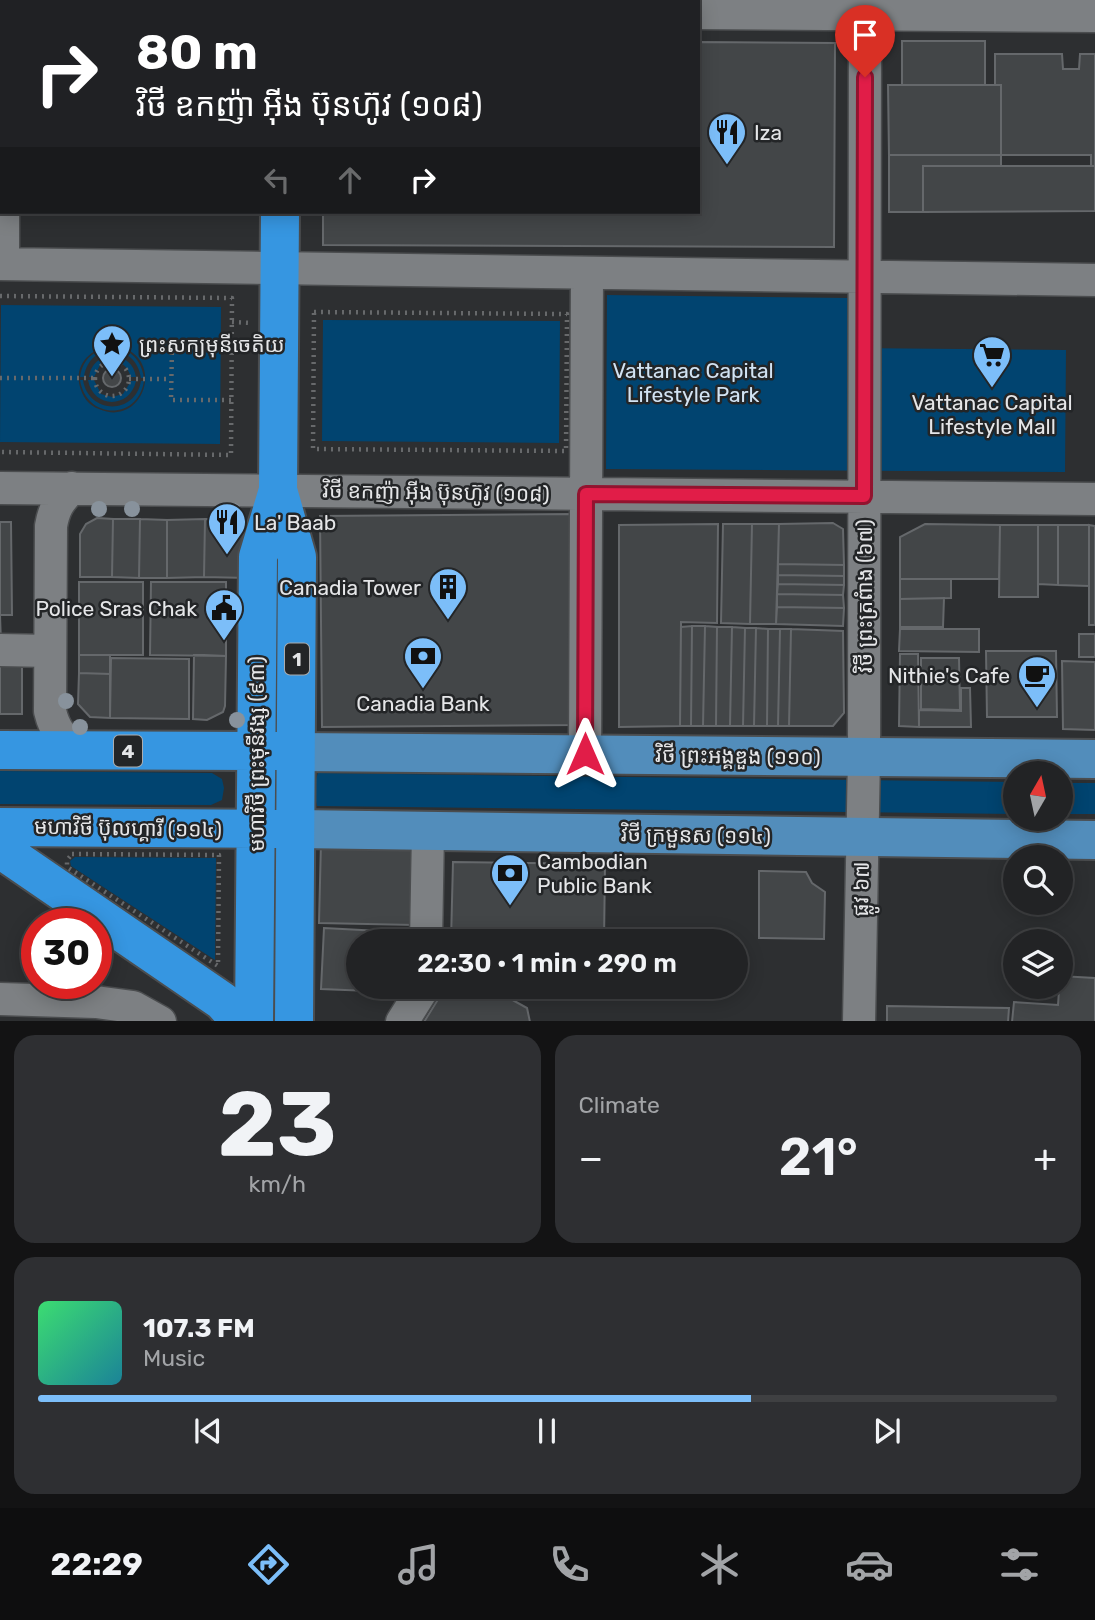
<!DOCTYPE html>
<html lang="en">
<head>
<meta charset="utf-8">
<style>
	:root { --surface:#222325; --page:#2e2f32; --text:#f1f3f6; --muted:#a2a4a7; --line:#3f4042; --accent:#7cbef9 }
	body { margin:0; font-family:Rubik,"Noto Sans Khmer",sans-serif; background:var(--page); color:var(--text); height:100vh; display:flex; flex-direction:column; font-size:26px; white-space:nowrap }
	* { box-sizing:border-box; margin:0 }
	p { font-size:23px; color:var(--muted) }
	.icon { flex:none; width:38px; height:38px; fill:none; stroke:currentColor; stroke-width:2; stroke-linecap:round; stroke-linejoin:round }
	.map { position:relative; height:1021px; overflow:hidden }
	.sheet { display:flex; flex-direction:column; gap:14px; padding:14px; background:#131314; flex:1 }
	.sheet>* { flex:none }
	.hud { position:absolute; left:0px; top:0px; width:700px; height:214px; box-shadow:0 4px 18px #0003,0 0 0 2px var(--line); background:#202124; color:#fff; overflow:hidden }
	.needle { width:46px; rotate:9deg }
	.tools { position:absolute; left:1003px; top:761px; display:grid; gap:14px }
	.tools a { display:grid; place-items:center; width:70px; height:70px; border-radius:50%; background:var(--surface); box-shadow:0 4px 18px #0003,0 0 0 2px var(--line); font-size:35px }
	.speed { position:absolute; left:21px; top:908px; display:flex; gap:14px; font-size:35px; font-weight:700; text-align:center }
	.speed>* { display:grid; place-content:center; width:91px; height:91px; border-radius:50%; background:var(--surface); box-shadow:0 4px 18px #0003,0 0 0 2px var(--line); line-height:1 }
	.speed .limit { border:10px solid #d22; background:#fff; color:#111 }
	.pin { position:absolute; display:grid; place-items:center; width:60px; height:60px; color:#fff; margin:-72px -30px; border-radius:50% 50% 50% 0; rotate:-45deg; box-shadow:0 0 7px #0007 }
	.pin .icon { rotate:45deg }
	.me { position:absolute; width:77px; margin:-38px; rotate:0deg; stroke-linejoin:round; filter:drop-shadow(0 0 5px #0008) }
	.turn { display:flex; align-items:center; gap:24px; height:147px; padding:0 21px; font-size:32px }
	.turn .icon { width:91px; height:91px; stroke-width:2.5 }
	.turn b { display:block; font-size:49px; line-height:60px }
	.lanes { display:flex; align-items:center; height:66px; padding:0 21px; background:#0003; justify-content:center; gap:35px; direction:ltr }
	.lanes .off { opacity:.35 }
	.big { font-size:52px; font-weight:600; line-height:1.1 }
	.sheet .widget { flex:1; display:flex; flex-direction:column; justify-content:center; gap:10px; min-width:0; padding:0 24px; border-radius:21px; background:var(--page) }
	.sheet .dial { align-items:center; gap:0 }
	.dial b { font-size:91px; line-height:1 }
	.song { display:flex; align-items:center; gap:21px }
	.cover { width:84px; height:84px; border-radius:10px; background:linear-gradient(135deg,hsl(140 70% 55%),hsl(190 70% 35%)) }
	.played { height:7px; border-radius:4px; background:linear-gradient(90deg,var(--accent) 70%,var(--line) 70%) }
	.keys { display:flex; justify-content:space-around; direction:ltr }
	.heat { display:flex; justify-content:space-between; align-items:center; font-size:38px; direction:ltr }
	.sheet .tiles { flex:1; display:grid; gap:14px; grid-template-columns:1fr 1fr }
	.widget:last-child { grid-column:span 2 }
	.trip { position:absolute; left:346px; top:929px; width:402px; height:70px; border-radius:35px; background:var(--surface); box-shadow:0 4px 18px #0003,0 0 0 2px var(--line); font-weight:600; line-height:70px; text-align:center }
	.tab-bar { display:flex; height:112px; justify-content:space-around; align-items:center; background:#0e0e0f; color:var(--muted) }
	.tab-bar .icon { width:49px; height:49px }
	.tab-bar .on { color:var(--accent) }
	.tab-bar b { font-size:32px; color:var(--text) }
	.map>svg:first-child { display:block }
	.green { fill:#014470; fill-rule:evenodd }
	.building { fill:#434648; stroke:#65686b; stroke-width:2 }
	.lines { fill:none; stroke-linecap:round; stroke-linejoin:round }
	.minor-casing { stroke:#4b4d4f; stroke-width:35 }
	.major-casing { stroke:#4b4d4f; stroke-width:42 }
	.highway-casing { stroke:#4b4d4f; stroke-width:42 }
	.path { stroke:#67696b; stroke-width:4.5; stroke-dasharray:2 5; stroke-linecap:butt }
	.minor { stroke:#7d8083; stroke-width:32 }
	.major { stroke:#528dbb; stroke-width:38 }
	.highway { stroke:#3696e1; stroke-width:38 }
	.tree { fill:#88929c }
	.route-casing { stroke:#92132f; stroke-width:18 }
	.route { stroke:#e11d48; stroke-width:12 }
	.labels { text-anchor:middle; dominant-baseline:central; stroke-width:5; stroke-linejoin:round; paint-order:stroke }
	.shield { fill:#232527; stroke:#abacae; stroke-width:2 }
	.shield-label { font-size:19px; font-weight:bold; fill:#e5e6e8 }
	.poi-label { font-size:21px; fill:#e5e6e8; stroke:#232527; text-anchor:start }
	.park-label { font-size:21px; fill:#d2e3f3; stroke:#232527 }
	.street-label { font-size:21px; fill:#e5e6e8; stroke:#232527 }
</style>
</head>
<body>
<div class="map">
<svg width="1095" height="1022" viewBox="0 0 1095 1022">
	<rect width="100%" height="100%" fill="#2d2f31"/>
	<path class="green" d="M607 295 849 298V348L1066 350 1065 472 606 469Z
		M1 305 221 307 220 444 0 442ZM113 345C169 354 144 429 99 409 90 406 84 399 81 390 72 366 90 348 113 345Z
		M323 320 560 321 559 443 322 441Z
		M113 347C131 350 141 359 144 378H141C136 342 89 341 84 377H80C83 358 95 349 113 347Z
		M113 355C125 357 134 364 136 377H131C127 363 115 357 101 363L94 377H89C91 363 100 357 113 355Z
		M80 380H83C88 414 135 416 141 381H144C138 421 86 420 80 380Z
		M88 380H94L101 394 112 397 123 394 131 381H136C130 409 93 409 88 380Z
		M0 771 212 773 222 779 224 788 222 800 211 805 0 804Z
		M318 773 1015 782V814L317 806 313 788Z
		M1060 783H1095V814H1061Z
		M75 857 216 858 215 960 71 866 70 861Z"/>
	<path class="building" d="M17 0H164V2H17Z
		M902 41H985V85H902Z
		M698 42 835 43 834 247 323 245V212H698Z
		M995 54H1062L1063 69H1079L1080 54H1095V166H1091V155H1001V85H995Z
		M888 85H1001V155H889Z
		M889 155H1001V166H923V212H889Z
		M0 164H2V206H0Z
		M923 166H1095V211L923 212Z
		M103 378a9 9 0 1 1 18 0a9 9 0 1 1-18 0Z
		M574 514 576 725 322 727 320 516Z
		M97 518 113 519 112 577H80V534L86 524Z
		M113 519H140L139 578 112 577Z
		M140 519 167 520V578H139Z
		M205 519 235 520 246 526 250 533 249 578 204 577Z
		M205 519 204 577 167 578V520Z
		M0 522H11L12 615H0Z
		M833 523 843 529 844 565 778 564 779 524Z
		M718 524 717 623 681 622 680 726 619 727V525Z
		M723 524H752L750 624 721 623Z
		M752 524H779L776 624H750Z
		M925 524 1000 525 999 579H900V537Z
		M1000 525H1038V597H999Z
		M1038 525H1058V585L1038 584Z
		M1058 525H1089V586L1058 585Z
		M1089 525 1095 526V625H1089Z
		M778 564 844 565V576L778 575Z
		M778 575 844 576V585L778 584Z
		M900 579H951V598L900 599Z
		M79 582H143V655H79Z
		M151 582H226V656L150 655Z
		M778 584 844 585 843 595 777 594Z
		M777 594 843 595 844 608 777 607Z
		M944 598 943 627H900V599Z
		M777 607 844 608 843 626 776 624Z
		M0 615 1 643H22V714H0Z
		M692 626 691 726H680L681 627Z
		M692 626H705L703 726H691Z
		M705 626 717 627 716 726H703Z
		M717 627H732L730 726H716Z
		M732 627 745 628 743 726H730Z
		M745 628H756L754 726H743Z
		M756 628 768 629 767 726H754Z
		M768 629H780L778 726H767Z
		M780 629H791L789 726H778Z
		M791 629 843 631 844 713 833 726H789Z
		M900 629H979V652L899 651Z
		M1079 634H1095V657H1079Z
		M986 651H1056L1057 717H987Z
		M900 654H918L919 727 899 726Z
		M79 655H110V674L79 673Z
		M194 655 226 656 225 706 223 712 207 720 193 719Z
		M111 658 189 659V719L110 718Z
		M921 658H959L960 710 921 709Z
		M1062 661 1095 662V730L1063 729Z
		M79 673 110 674V718L90 717 78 704Z
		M961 688H970L971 727H919V710L961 711Z
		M321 842 417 844 415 925 319 923Z
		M453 862 605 864 604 942 451 941Z
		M759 871 806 872 812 883 825 892 824 939 759 938Z
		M324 928 398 932V942H359V987H396L395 992 321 989Z
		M1060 976 1095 978V1022H1012L1014 1002 1058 1005Z
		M452 987H461L476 995 489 987 527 1008 530 1022H424L442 993Z
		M887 1006 1009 1008 1008 1022H887Z"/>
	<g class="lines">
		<defs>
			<path id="minor" d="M5 2V0
				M698 13 1095 16
				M0 264 1095 280
				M3 264V212
				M0 488 1095 499
				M72 488C59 500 54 509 51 526L50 711C55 732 63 740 81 751
				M0 650 50 651
				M585 754 587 273
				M426 942 428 831
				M0 999 96 1002 133 1007 160 1022
				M402 1022 424 987
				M859 1022 864 757 865 15"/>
			<path id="major" d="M297 752 1095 759
				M296 829 1095 840"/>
			<path id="highway" d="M282 2V0
				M278 490 297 557 294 1022
				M0 750 281 751
				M0 827 280 829
				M0 849 222 1001 241 1022
				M254 1022 258 557 278 490 280 212"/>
		</defs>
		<use href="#minor" class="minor-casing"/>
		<use href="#major" class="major-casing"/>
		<use href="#highway" class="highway-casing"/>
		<path class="path" d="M0 296 232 298 231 455 0 452
			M314 312 567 314 566 451 313 449Z
			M232 322 252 323
			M95 379a17 17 0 1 1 34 0a17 17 0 1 1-34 0Z
			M0 378H95
			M129 379H171
			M231 400H171L172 347H232
			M72 854 219 855 218 966 67 867V860Z"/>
		<use href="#minor" class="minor"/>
		<use href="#major" class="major"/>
		<use href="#highway" class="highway"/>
	</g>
	<g class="tree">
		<circle cx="99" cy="509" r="8"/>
		<circle cx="132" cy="509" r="8"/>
		<circle cx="233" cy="511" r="8"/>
		<circle cx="66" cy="701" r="8"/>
		<circle cx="237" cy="720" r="8"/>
		<circle cx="80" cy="727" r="8"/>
	</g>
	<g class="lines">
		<defs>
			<path id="route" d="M585 754 586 494 864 496 865 77"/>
		</defs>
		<use href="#route" class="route-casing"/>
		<use href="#route" class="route"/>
	</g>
	<defs>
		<symbol id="restaurant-pin" viewBox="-11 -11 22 30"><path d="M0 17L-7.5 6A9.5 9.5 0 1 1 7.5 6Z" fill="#7cbef9" stroke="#232527"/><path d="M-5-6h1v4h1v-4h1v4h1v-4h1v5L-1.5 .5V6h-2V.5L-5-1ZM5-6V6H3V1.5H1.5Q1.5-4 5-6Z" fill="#111"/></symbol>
		<symbol id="sight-pin" viewBox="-11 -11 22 30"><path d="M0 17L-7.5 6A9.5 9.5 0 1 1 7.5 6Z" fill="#7cbef9" stroke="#232527"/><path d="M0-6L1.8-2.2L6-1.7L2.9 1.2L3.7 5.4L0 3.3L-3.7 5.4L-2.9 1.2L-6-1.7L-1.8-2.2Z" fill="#111"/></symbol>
		<symbol id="supermarket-pin" viewBox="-11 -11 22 30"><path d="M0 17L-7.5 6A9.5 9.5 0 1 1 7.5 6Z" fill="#7cbef9" stroke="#232527"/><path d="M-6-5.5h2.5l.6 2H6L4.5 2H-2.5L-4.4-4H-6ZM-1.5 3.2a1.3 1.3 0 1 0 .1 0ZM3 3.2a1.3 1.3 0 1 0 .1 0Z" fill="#111"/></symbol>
		<symbol id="building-pin" viewBox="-11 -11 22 30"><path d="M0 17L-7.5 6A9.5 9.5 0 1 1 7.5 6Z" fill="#7cbef9" stroke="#232527"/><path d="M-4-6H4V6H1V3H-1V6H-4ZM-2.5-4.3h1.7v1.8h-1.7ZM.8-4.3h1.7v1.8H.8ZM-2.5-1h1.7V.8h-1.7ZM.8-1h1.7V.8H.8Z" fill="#111"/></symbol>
		<symbol id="civic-pin" viewBox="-11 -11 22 30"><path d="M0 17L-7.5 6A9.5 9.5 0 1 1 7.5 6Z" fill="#7cbef9" stroke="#232527"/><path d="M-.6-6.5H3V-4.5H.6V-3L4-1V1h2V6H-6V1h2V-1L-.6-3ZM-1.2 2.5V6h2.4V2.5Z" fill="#111"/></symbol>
		<symbol id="bank-pin" viewBox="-11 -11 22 30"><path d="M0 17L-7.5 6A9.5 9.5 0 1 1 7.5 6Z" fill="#7cbef9" stroke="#232527"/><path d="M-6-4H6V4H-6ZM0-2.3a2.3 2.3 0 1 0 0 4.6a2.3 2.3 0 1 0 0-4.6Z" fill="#111"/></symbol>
		<symbol id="cafe-pin" viewBox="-11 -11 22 30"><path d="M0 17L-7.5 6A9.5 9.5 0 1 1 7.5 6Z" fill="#7cbef9" stroke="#232527"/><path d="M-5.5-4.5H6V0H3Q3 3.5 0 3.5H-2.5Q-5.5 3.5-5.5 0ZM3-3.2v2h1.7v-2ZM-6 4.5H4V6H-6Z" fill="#111"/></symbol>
	</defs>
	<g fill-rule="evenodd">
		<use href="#restaurant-pin" x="705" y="110" width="44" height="60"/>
		<use href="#sight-pin" x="90" y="322" width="44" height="60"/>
		<use href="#supermarket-pin" x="970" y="333" width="44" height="60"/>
		<use href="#restaurant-pin" x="205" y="500" width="44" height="60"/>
		<use href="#building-pin" x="426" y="565" width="44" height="60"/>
		<use href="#civic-pin" x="202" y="586" width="44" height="60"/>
		<use href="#bank-pin" x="401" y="634" width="44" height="60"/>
		<use href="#cafe-pin" x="1015" y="653" width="44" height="60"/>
		<use href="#bank-pin" x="488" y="851" width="44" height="60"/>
	</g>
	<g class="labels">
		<g class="shield">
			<rect x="285" y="643.5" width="24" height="31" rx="5"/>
			<rect x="114" y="735.5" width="28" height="31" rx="5"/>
		</g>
		<g class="shield-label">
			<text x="297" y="659">1</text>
			<text x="128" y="751">4</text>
		</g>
		<g class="poi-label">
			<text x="754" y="132">Iza</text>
			<text x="139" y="344">ព្រះសក្យមុនីចេតិយ</text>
			<text x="992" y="402" text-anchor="middle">Vattanac Capital<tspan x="992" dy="24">Lifestyle Mall</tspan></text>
			<text x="254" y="522">La' Baab</text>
			<text x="421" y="587" text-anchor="end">Canadia Tower</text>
			<text x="197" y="608" text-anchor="end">Police Sras Chak</text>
			<text x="1010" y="675" text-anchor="end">Nithie's Cafe</text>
			<text x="423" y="703" text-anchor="middle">Canadia Bank</text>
			<text x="537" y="861">Cambodian<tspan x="537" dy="24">Public Bank</tspan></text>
		</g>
		<g class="park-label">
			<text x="693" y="370">Vattanac Capital<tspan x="693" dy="24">Lifestyle Park</tspan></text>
		</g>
		<g class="street-label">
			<text transform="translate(436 492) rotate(1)">វិថី ឧកញ៉ា អ៊ីង ប៊ុនហ៊ូវ (១០៨)</text>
			<text transform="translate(864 596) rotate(-90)">វិថី ព្រះត្រពំាង (៦៧)</text>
			<text transform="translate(256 754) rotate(-90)">មហាវិថី ព្រះមុនីវង្ស (៩៣)</text>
			<text transform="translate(738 756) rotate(1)">វិថី ព្រះអង្គឌួង (១១០)</text>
			<text transform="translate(128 828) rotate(1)">មហាវិថី ប៊ុលហ្គារី (១១៤)</text>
			<text transform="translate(696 835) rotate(1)">វិថី ក្រមួនស (១១៤)</text>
			<text transform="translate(861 889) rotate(-89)">ផ្លូវ ៦៧</text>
		</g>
	</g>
</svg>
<div class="tools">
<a><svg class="needle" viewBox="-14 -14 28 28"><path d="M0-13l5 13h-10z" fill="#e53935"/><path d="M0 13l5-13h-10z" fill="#a2a4a7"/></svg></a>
<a><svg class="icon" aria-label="search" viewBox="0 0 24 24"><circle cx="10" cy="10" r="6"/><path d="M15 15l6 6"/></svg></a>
<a><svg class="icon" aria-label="layers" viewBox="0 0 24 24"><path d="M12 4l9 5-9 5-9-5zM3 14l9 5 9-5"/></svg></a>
</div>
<div class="speed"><div class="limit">30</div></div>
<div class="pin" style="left:865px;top:77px;background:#d93025"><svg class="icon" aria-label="arrive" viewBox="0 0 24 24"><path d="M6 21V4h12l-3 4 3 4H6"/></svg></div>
<svg class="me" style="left:585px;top:754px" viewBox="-20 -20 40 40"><path d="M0-17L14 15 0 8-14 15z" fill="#e11d48" stroke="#fff" stroke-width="4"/></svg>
<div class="trip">22:30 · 1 min · 290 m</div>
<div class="hud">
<div class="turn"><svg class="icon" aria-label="right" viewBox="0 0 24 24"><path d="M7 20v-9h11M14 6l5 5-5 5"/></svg><div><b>80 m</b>វិថី ឧកញ៉ា អ៊ីង ប៊ុនហ៊ូវ (១០៨)</div></div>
<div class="lanes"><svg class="icon off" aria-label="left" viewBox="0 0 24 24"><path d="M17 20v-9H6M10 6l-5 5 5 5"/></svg><svg class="icon off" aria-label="ahead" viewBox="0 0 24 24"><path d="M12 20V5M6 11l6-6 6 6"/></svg><svg class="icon" aria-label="right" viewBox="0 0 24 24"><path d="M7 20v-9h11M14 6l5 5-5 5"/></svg></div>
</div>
</div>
<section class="sheet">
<div class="tiles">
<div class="widget dial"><b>23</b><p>km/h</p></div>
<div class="widget"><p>Climate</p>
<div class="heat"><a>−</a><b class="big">21°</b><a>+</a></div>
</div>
<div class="widget">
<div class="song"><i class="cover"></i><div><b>107.3 FM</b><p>Music</p></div></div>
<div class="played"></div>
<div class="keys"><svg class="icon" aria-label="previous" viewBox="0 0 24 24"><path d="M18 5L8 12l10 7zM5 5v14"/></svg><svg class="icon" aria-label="pause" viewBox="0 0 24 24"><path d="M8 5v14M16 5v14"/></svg><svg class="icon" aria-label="next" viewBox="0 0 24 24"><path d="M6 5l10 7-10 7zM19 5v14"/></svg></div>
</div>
</div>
</section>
<nav class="tab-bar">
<b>22:29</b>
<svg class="icon on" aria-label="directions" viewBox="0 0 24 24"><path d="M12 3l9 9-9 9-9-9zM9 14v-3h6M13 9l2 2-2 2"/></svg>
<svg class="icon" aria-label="music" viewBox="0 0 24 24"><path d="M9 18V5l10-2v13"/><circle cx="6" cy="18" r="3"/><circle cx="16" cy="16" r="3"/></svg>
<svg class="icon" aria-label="phone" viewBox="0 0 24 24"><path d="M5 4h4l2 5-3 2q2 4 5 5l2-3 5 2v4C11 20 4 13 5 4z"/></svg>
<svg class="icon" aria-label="climate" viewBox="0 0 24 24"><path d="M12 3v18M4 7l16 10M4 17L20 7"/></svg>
<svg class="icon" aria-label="car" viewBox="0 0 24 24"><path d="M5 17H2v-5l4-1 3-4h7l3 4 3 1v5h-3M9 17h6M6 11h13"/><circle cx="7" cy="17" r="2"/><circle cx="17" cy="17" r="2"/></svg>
<svg class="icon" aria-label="filters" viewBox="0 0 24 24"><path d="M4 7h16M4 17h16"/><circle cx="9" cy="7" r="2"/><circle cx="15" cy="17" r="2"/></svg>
</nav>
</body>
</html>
